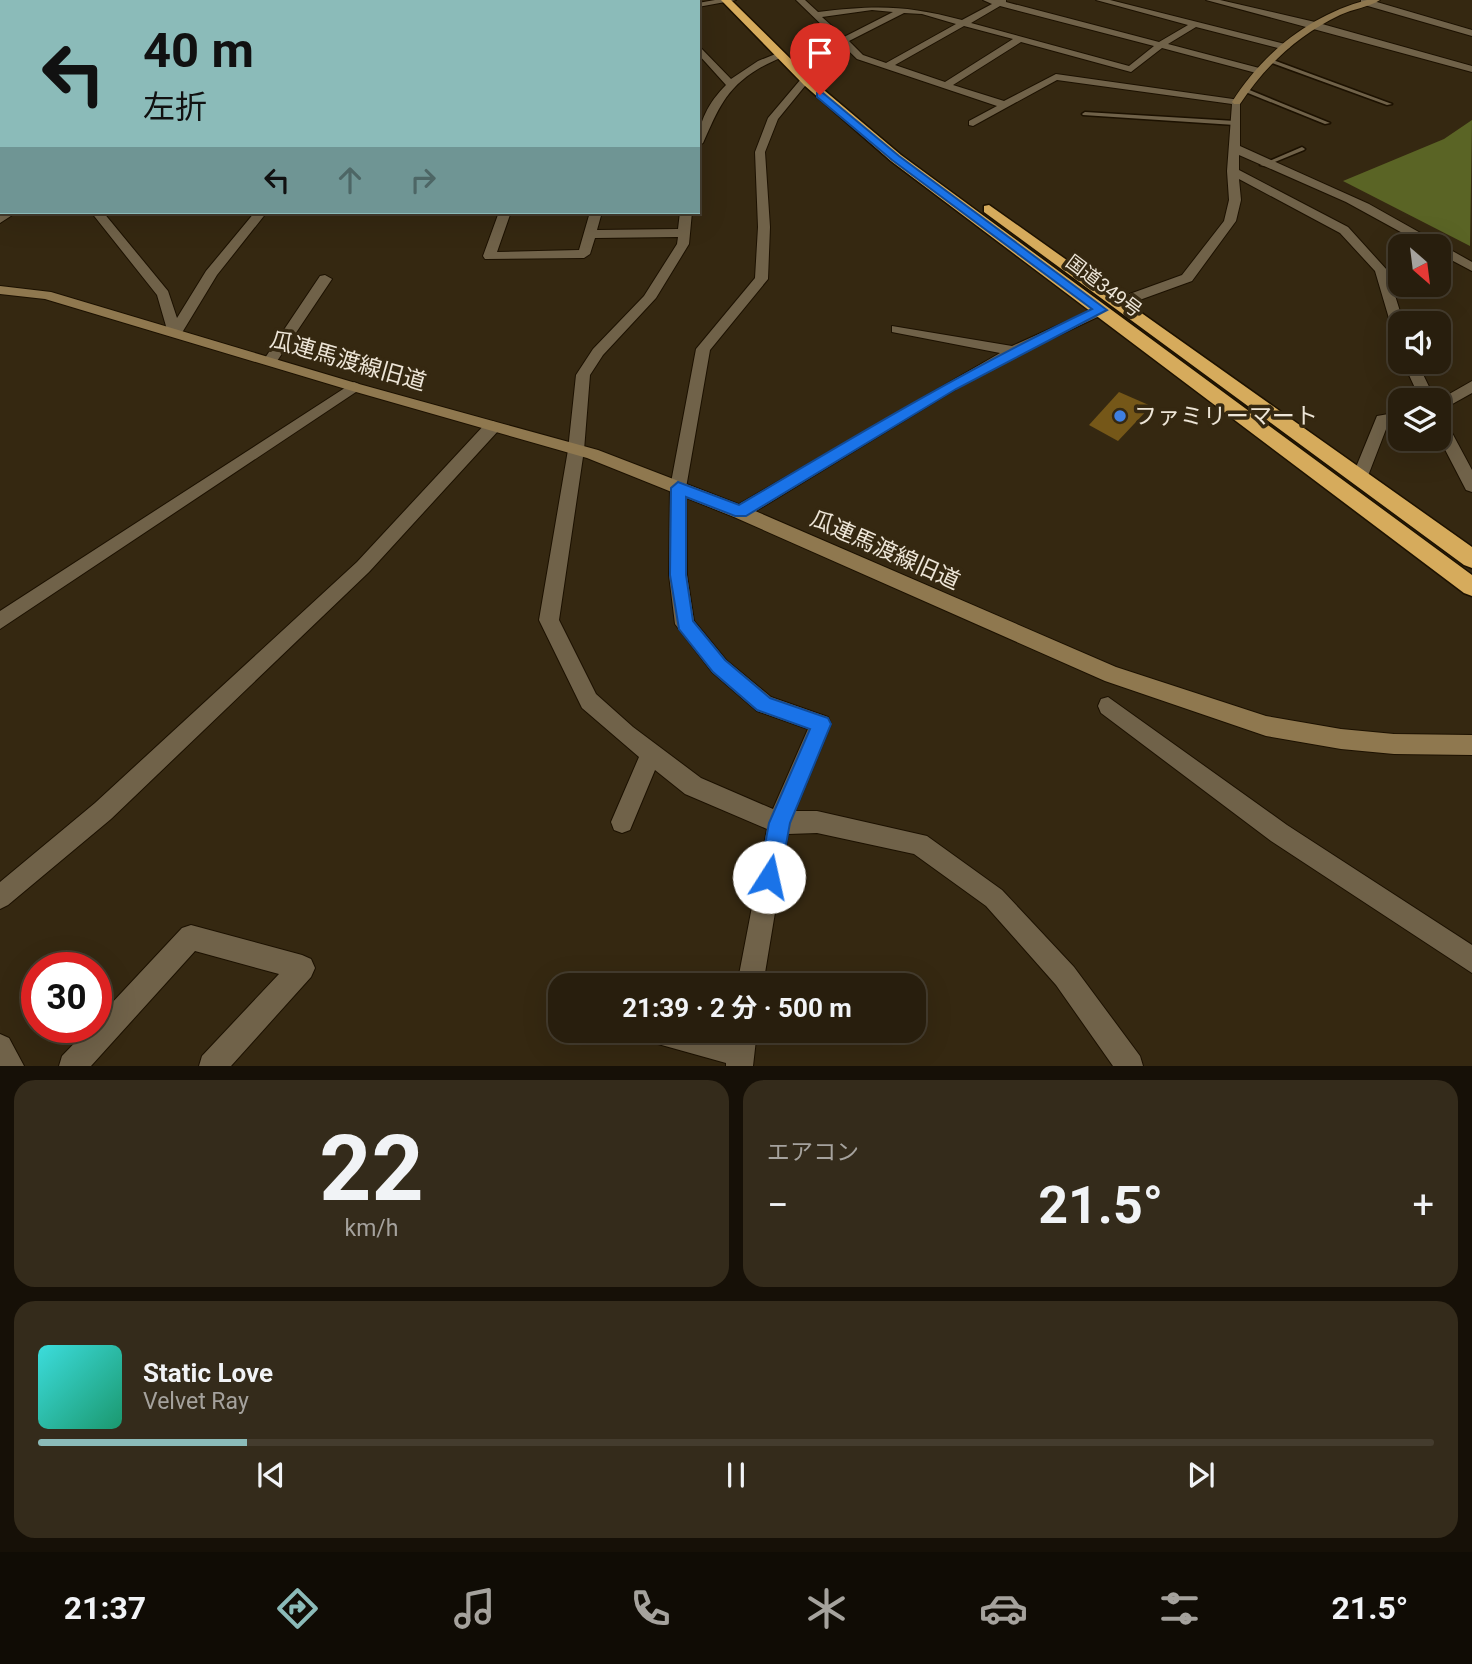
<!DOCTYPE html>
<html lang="ja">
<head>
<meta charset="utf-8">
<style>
	:root { --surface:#281e0d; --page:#342b1b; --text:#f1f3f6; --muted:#a5a29d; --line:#443c2e; --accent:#8bbbb9 }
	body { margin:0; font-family:Roboto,"Noto Sans JP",sans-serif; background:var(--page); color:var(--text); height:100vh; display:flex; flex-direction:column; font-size:26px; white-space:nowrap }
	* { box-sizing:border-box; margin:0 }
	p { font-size:23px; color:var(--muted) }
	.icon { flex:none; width:38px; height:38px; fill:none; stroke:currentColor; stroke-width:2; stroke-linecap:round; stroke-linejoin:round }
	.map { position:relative; height:1066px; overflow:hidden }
	.side { display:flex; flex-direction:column; gap:14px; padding:14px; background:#161007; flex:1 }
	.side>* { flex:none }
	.banner { position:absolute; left:0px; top:0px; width:700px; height:214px; box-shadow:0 7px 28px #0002,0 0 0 2px var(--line); background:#8bbbb9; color:#111; overflow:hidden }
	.needle { width:46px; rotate:152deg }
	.controls { position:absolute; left:1388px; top:234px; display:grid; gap:14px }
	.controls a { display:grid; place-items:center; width:63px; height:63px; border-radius:14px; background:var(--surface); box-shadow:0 7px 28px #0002,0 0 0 2px var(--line); font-size:35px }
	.speed { position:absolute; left:21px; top:952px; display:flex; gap:14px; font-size:35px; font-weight:700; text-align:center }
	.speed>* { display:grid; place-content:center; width:91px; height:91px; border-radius:50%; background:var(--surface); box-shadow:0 7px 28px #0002,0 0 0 2px var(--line); line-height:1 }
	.speed .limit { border:10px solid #d22; background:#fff; color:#111 }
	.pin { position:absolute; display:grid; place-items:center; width:60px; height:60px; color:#fff; margin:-72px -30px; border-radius:50% 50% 50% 0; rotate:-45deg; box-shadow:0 0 7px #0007 }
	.pin .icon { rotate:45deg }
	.me { position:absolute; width:77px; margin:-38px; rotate:10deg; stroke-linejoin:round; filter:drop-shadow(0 0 5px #0008) }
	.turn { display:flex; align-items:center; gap:24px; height:147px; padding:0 28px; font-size:32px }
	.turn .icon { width:91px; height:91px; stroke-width:2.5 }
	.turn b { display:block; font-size:49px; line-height:60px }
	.lanes { display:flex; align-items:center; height:66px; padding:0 28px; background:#0003; justify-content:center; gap:35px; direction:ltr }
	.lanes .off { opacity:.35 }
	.big { font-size:52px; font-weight:700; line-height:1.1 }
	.side .card { flex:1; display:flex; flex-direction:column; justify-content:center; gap:10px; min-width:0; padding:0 24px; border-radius:21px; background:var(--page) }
	.side .dial { align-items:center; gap:0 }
	.dial b { font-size:91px; line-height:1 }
	.song { display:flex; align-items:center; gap:21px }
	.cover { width:84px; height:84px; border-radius:10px; background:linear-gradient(135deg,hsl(180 70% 55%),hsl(160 70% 35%)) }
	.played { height:7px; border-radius:4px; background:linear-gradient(90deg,var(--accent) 15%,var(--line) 15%) }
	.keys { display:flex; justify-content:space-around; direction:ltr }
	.heat { display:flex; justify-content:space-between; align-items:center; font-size:38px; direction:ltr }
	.side .tiles { flex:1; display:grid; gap:14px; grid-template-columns:1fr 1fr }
	.card:last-child { grid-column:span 2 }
	.trip { position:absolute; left:548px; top:973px; width:378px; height:70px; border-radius:21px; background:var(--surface); box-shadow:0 7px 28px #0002,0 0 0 2px var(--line); font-weight:700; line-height:70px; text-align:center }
	.tabs { display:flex; height:112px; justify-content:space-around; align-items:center; background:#100c05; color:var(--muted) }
	.tabs .icon { width:49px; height:49px }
	.tabs .active { color:var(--accent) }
	.tabs b { font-size:32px; color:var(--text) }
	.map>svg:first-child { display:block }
	.forest { fill:#5a6425 }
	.building { fill:#755718 }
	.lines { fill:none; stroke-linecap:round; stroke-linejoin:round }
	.lane-casing { stroke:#1c1100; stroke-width:3 }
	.street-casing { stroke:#1c1100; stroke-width:2 }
	.secondary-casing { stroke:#1c1100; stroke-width:2 }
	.highway-casing { stroke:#1c1100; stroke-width:3 }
	.path { stroke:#8d826f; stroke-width:2.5; stroke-dasharray:2.5 2.5; stroke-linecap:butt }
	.lane { fill:#706249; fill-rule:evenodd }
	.street { fill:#706249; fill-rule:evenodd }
	.secondary { fill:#8f784f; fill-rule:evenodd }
	.highway { fill:#d6ab5c; fill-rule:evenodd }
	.route { fill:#1a73e8; stroke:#114b97; stroke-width:2 }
	.shop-dot { fill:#3f7fe0; stroke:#352811; stroke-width:2.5 }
	.labels { text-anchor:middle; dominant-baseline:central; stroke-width:7; stroke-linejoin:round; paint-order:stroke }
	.far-street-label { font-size:19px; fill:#ede5d7; stroke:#352811 }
	.street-label { font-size:23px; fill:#ede5d7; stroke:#352811 }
	.poi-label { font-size:23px; fill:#ede5d7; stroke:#352811; text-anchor:start }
</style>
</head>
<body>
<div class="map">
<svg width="1472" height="1066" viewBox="0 0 1472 1066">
	<rect width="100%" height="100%" fill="#352811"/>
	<path class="forest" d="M1472 120 1470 246 1343 181 1444 139Z"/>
	<path class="building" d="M1119 392 1151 406 1118 441 1089 425Z"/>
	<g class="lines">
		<defs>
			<path id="lane" d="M1269 60H1273L1392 104 1387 105 1269 62Z
				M1243 89H1247L1330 123 1325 124 1243 91Z
				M1085 112 1235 121 1238 123 1235 125 1083 115 1082 114Z
				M1302 147 1305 149 1304 150 1265 166 1260 165Z"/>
			<path id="street" d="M345 0H354L356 2H346Z
				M373 0H385L371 2Z
				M444 0H453L454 2H445Z
				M526 0H546L524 2Z
				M659 0H667L668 2H660Z
				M715 0H736L698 7V3Z
				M796 0H805L818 12C876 5 906 5 962 20L992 4 983 0H1006V2L1159 42 1188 25 1096 0H1110L1289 45 1290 47 1286 50 1196 27 1168 44 1263 69 1265 71 1260 74 1162 48 1131 72 1021 42 953 85 1004 101 1056 74 1240 100V146L1369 204 1472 262V271L1438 253V247H1428L1346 202 1239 155V170L1348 227 1387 270 1404 324H1400V336L1393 332 1375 271 1340 233 1239 179 1241 200 1236 221 1192 281 1123 306H1113V300L1182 275 1224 221 1229 200 1227 171 1232 104 1057 80 973 126 969 125V121L997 106 857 59ZM1000 6 1154 46 1129 66 971 23ZM872 10 893 12 844 37 822 17ZM904 13 922 14 956 24 886 63 863 55 849 41ZM964 26 1013 39 945 82 895 65Z
				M1206 0H1220L1315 22 1472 66V72Z
				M1361 0H1370L1472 30V36L1361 4Z
				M698 45 731 79 758 61 778 53 783 56C775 61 766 64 758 69 725 89 718 110 703 143L698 146C698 122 709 102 726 85L698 54Z
				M2 63V69L0 70V64Z
				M801 79 809 81 778 119 765 152 770 227 768 279 710 350 686 488 687 575 694 621 726 660 771 697 828 717 831 724 795 811H817L927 836 1002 890 1074 967 1140 1056 1143 1066H1113L1056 985 986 906 914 854 817 833 788 834 763 985H737L767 829 685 794 655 770 630 830 622 833 614 830 611 822 639 757 582 708 539 620 568 450 576 375 593 349 644 296 677 244 678 237 595 238 590 254 584 258 485 259 483 256 499 212H511L497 252 579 250 590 212H602L597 230 678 229 680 212H692L689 244 656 298 603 355 590 375 584 450 559 620 596 694 633 727 701 778 773 809 808 729 757 711 712 672 675 624 669 575 670 488 696 349 755 278 758 227 755 152 768 118Z
				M0 92 2 93V99L0 98Z
				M3 212H17L0 223V214Z
				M91 212H103L168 291 177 318 206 271 255 212H267L217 275 180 336 175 337 168 333 157 295Z
				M325 275 332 279 275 364H265L263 361 265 358 320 276Z
				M1101 306 1108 310 1106 313 1019 354 956 389 746 517H734L731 512 734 507 1000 353 897 333 892 332V326L1012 346Z
				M1403 362H1417L1436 401H1421Z
				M1472 381V393L1438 412 1437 401Z
				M354 382 359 384 361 387 359 390 0 629V611Z
				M1400 412V422L1388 424 1366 481H1354L1352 477 1377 416Z
				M1438 415 1443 416 1472 470V492L1466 490 1438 436Z
				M493 421 501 426 499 430 369 572 111 819 8 905 0 909V882L95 803 357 562 487 422Z
				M1108 697 1287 825 1472 945V973L1271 841 1101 713 1098 706 1101 699Z
				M191 925 302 955 311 959 315 968 311 977 231 1066H199L202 1056 279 974 195 951 91 1066H59L62 1056 90 1027H96V1020L182 928Z
				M645 1031H704L730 1038 731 1031H757L753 1066H726V1063L658 1044 649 1040Z
				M0 1034 9 1038 24 1066H0Z"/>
			<path id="secondary" d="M1367 0H1380C1369 7 1353 9 1340 15 1298 35 1265 66 1240 104H1234L1232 102C1263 53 1310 15 1367 0Z
				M0 286 51 292 359 384 598 450 746 507 1116 667 1266 716 1341 729 1394 734 1472 735V755L1394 754 1341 749 1266 736 1105 681 734 517 587 458 349 390 45 299 0 294Z"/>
			<path id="highway" d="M721 0H731L812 80 901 155 1472 575V596L1464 593 891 161 804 85Z
				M989 205 1472 547V568L1464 565 984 212V206Z"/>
		</defs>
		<use href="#lane" class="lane-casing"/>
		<use href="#street" class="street-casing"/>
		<use href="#secondary" class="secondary-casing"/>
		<use href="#highway" class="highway-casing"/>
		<path class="path" d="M191 2 197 0"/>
		<use href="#lane" class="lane"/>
		<use href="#street" class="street"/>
		<use href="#secondary" class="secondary"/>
		<use href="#highway" class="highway"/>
	</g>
	<path class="route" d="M817 93H823L899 156 1107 310 956 389 746 516H735L686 497V575L693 621 725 660 770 698 828 718 831 724 790 823 780 877 777 885 769 888 762 885 759 877 769 823 810 729 757 710 713 672 679 629 670 575 671 488 678 482 739 505C855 436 970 367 1092 309L892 160 817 97Z"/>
	<circle class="shop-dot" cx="1120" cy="416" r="7"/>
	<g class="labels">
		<g class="far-street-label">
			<text transform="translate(1104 286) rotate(37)">国道349号</text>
		</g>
		<g class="street-label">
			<text transform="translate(348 361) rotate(16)">瓜連馬渡線旧道</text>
			<text transform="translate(885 550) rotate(24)">瓜連馬渡線旧道</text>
		</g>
		<g class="poi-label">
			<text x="1134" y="416">ファミリーマート</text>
		</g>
	</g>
</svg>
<div class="controls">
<a><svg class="needle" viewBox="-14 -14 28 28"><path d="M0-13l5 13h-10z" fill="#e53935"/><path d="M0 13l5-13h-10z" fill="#a5a29d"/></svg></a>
<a><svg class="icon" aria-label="sound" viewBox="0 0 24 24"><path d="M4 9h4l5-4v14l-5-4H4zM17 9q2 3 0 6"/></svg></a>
<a><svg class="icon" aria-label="layers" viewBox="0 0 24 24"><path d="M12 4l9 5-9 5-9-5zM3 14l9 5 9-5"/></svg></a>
</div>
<div class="speed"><div class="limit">30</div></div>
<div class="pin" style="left:820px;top:95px;background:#d93025"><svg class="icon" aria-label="arrive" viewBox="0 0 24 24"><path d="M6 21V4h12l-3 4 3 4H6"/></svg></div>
<svg class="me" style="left:769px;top:877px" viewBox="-20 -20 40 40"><circle r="19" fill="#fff"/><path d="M0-13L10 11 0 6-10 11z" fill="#1a73e8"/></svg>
<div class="trip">21:39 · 2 分 · 500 m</div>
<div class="banner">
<div class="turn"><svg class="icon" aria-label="left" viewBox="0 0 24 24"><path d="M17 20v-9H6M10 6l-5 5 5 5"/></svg><div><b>40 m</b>左折</div></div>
<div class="lanes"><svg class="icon" aria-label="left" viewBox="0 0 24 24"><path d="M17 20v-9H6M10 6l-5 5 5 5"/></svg><svg class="icon off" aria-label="ahead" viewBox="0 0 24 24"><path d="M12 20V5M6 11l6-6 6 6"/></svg><svg class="icon off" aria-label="right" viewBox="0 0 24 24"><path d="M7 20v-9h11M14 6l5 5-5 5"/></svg></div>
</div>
</div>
<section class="side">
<div class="tiles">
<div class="card dial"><b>22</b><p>km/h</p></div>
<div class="card"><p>エアコン</p>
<div class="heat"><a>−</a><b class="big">21.5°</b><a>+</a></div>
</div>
<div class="card">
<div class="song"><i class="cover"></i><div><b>Static Love</b><p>Velvet Ray</p></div></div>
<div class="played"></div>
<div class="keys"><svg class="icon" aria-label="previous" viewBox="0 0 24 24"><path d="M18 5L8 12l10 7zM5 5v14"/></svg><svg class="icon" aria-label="pause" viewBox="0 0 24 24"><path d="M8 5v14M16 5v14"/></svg><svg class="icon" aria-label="next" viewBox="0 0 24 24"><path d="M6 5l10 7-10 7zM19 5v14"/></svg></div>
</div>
</div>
</section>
<nav class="tabs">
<b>21:37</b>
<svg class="icon active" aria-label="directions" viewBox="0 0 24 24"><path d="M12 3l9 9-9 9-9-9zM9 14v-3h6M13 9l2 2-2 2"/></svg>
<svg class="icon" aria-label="music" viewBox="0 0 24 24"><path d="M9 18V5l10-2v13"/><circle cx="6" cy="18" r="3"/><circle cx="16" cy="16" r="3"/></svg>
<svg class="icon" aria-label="phone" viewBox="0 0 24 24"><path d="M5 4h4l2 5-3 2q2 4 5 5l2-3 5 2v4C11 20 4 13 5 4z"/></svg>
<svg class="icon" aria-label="climate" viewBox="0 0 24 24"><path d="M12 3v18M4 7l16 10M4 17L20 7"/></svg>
<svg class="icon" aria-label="car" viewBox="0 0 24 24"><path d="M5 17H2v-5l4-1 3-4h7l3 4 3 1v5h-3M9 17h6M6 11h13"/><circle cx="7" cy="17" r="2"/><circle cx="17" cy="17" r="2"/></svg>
<svg class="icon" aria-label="filters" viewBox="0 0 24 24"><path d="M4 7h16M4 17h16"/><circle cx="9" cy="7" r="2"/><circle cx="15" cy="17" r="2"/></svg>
<b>21.5°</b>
</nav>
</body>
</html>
